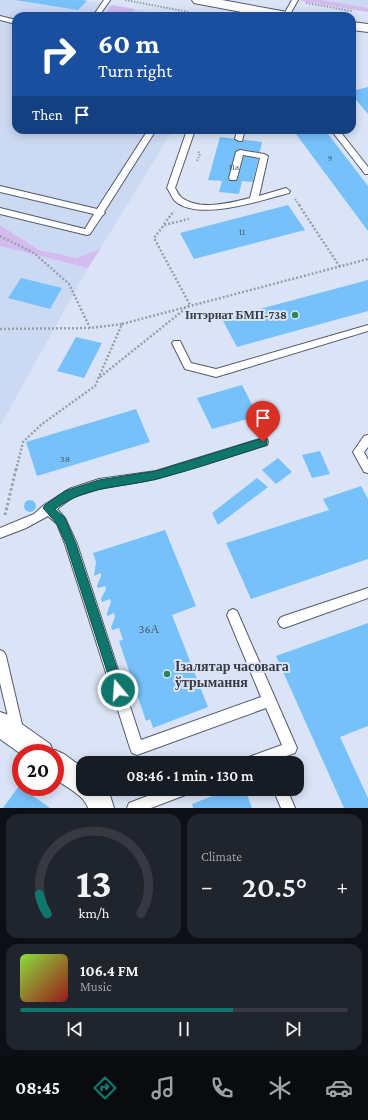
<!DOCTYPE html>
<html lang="en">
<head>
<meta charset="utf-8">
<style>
	:root { --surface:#171b24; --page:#20242c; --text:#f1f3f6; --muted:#9ea1a6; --line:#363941; --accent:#0f766e }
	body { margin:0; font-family:"Crimson Pro",serif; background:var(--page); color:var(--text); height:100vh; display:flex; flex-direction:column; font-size:15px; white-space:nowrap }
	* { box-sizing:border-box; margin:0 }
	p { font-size:13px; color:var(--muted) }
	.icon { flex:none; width:22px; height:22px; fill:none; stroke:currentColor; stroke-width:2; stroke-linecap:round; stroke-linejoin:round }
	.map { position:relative; height:808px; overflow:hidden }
	.sheet { display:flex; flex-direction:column; gap:6px; padding:6px; background:#0d0f14; flex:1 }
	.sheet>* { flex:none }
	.hud { position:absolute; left:12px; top:12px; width:344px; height:122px; border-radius:12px; box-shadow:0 2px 10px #0003; background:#1a4fa0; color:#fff; overflow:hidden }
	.speed { position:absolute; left:12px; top:744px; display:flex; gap:8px; font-size:20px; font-weight:700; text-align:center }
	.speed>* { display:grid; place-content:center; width:52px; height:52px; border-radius:50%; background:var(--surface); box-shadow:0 2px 10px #0003; line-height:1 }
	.speed .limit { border:6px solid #d22; background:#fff; color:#111 }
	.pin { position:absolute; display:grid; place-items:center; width:34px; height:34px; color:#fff; margin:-41px -17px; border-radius:50% 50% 50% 0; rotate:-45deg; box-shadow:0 0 4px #0007 }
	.pin .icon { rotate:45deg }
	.me { position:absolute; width:44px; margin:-22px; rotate:342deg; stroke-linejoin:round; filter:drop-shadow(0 0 3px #0008) }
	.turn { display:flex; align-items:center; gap:14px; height:84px; padding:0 20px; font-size:18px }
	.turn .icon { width:52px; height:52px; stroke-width:2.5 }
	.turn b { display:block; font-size:28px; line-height:34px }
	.then { display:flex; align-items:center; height:38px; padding:0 20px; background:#0003; gap:8px; font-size:15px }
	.big { font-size:30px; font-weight:600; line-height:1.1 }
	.sheet .widget { flex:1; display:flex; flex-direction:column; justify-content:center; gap:6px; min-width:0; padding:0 14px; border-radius:12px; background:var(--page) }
	.sheet .dial { align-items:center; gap:0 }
	.dial svg { height:104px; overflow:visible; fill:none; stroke:var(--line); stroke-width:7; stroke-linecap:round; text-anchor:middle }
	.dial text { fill:var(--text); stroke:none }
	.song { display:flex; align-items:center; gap:12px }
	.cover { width:48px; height:48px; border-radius:6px; background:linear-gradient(135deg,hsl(90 70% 55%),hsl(0 70% 35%)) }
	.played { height:4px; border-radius:2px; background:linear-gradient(90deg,var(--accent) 65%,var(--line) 65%) }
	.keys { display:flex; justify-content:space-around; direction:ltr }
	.heat { display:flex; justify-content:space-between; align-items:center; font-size:22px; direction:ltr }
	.sheet .tiles { flex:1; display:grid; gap:6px; grid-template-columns:1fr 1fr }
	.widget:last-child { grid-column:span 2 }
	.trip { position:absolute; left:76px; top:756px; width:228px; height:40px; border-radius:12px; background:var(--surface); box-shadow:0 2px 10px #0003; font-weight:600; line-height:40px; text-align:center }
	.tabs { display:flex; height:64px; justify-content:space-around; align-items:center; background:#090b0e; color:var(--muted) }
	.tabs .icon { width:28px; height:28px }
	.tabs .on { color:var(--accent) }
	.tabs b { font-size:18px; color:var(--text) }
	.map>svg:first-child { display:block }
	.built { fill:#ccd9f2 }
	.green { fill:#d3baef }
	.building { fill:#77c1fa }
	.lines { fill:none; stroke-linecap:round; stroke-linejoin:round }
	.service-casing { stroke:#525a6a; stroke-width:2 }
	.minor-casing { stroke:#525a6a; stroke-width:2 }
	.tertiary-casing { stroke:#525a6a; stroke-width:2 }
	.path-far2 { stroke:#98a0ad; stroke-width:2; stroke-dasharray:1.5 1.5; stroke-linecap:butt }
	.path-far1 { stroke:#98a0ad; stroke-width:2.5; stroke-dasharray:2 2; stroke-linecap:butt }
	.path { stroke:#98a0ad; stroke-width:3; stroke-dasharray:2.5 2.5; stroke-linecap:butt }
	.service { fill:#fff; fill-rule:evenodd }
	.minor { fill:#fff; fill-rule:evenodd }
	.tertiary { fill:#fff; fill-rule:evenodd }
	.route { fill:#0f766e; stroke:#0a4d48 }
	.poi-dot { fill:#2b855b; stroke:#dae4f6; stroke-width:1.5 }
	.labels { text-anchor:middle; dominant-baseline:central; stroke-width:4; stroke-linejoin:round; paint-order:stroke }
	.far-number-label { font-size:9px; fill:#485d71 }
	.number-label { font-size:10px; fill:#485d71 }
	.poi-label { font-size:12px; font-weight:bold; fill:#383c43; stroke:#dae4f6; text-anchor:end }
	.near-number-label { font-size:12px; fill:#485d71 }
	.near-poi-label { font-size:14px; font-weight:bold; fill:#383c43; stroke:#dae4f6; text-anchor:start }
</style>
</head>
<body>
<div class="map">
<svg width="368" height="808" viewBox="0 0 368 808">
	<rect width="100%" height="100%" fill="#dae4f6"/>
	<path class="built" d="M0 0H83L171 16H16V130H173L100 249 77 258 39 250 0 225Z
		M322 0H368V8Z
		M0 246 88 268 0 426Z"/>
	<path class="green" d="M302 0H322L368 8V12L301 1Z
		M112 5 135 9 130 16H104Z
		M0 225 39 250 77 258 100 249 88 268 0 246Z"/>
	<path class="building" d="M15 0H83L87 1 78 10Z
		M368 87V114L352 95V91Z
		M293 130H325L368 186V231Z
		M220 137 262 142 253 182 242 181 239 194 219 192 222 181 208 180Z
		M288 205 305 230 194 259 180 233Z
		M21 278 62 288 50 309 8 298Z
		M368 280V311L237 347 222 319Z
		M76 337 102 343 84 378 57 371Z
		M242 385 258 416 212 429 197 398Z
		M136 409 150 442 37 476 26 442Z
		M320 451 330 474 312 478 302 455Z
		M278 458 292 472 276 484 262 470Z
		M257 478 268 487 218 525 212 513Z
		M361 486 368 499V559L251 599 226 543 329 510 323 499Z
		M24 506a6 6 0 1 1 12 0a6 6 0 1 1-12 0Z
		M165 530 196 606 172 615 208 707 153 728 150 719 146 721 119 641 123 640 119 628 112 630 111 627 115 617 114 613 107 616V613L111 602 110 599 102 602 101 599 106 589 105 586 98 588 97 586 101 576V573L94 576 96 562 93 553Z
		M368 623V726L340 737 368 798V808H344L276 656Z
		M19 786 50 808H3Z
		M230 789H245L252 808H193L192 804Z"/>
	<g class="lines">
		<defs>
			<path id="service" d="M104 0H110L99 16H93Z
				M292 0H298L289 16H283Z
				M243 7 248 8 244 16H238Z
				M0 16 16 20V24L0 20Z
				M148 130H156L104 212 105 213 102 216 90 234 87 235 0 214V208L85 229 94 214 0 192V186L97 209Z
				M187 130H195L175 188C177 191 179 196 182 198 201 211 230 203 250 198L260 158 243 155 237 178 236 180H230L229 178 236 152 240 150 264 154 268 156 259 196 286 188 290 191 289 193C262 200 198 222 175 201 172 198 170 192 167 188Z
				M237 130H245L242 141H239L235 139Z
				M331 130H339L368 167V174H365Z
				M368 325V331L216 377 185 369 172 343 174 341H180L191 363 216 369Z
				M368 435V447L364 452 368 460V473L364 472 353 452 364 436Z
				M263 438 267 439 268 442 267 445 156 479 99 489 73 497 57 509 65 518 77 544 141 740 261 697 227 615 229 611 233 609 237 611 297 748 295 753 275 760 277 763H244L246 758 282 745 266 708 137 755 132 753 130 748 65 544 57 524 48 516 26 528 0 538V528L34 514 44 505 69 489 99 479 156 471Z
				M368 588V598L284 628 280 626 278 622 280 618 284 616Z
				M0 650 4 652 6 656 24 733 23 738 18 739 13 738 12 733 0 683Z
				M166 789H190L188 794 151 808H127L129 803Z
				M273 789H287L295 808H281Z"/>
			<path id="minor" d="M0 712 9 715 50 744 53 751 55 750 64 754 83 768V789H108L114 808H88C84 795 66 787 55 779V753L21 754 0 739Z"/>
			<path id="tertiary" d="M192 0H222L287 12 292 13 294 16H263L199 4 194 3Z
				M352 22 368 24V32L352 30Z"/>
		</defs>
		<use href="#service" class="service-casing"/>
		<use href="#minor" class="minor-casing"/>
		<use href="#tertiary" class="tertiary-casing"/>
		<path class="path-far2" d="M125 0 189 12
			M306 3 352 11
			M197 161 200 154 198 151
			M295 199 300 206"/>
		<path class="path-far1" d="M299 205 340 267
			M164 224 174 211
			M0 236 34 253 69 284 90 328
			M0 329 90 328 122 324
			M100 377 190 305 154 238 164 225 189 219
			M16 470 23 442 42 424 95 386 122 324 368 259"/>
		<path class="path" d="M5 515 16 469"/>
		<use href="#service" class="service"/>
		<use href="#minor" class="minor"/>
		<use href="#tertiary" class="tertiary"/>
	</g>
	<path class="route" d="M263 438 267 439V445C230 457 193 470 156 479 117 489 91 484 55 509L65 518 76 544 124 690 122 693 118 695 114 693 66 544 57 524 43 508 45 505 65 491 99 480 156 471Z"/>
	<g class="poi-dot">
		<circle cx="295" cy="315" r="4"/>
		<circle cx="167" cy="674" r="4"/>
	</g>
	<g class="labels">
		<g class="far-number-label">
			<text x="330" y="158">9</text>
			<text x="234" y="167">11а</text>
		</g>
		<g class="number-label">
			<text x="242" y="231">11</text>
			<text x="65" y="458">38</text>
		</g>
		<g class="poi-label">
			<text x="287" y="315">Інтэрнат БМП-738</text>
		</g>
		<g class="near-number-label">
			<text x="149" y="629">36А</text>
		</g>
		<g class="near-poi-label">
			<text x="175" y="666">Ізалятар часовага<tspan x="175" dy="16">ўтрымання</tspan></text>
		</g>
	</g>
</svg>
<div class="speed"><div class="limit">20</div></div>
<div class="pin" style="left:263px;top:442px;background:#d93025"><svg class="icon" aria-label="arrive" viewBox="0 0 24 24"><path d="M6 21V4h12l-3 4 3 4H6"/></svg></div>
<svg class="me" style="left:118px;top:690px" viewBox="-20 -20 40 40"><circle r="17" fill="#0f766e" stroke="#fff" stroke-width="3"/><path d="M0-11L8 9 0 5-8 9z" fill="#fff"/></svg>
<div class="trip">08:46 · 1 min · 130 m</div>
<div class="hud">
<div class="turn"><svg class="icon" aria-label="right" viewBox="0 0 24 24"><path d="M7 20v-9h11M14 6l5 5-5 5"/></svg><div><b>60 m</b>Turn right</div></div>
<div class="then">Then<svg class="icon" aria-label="arrive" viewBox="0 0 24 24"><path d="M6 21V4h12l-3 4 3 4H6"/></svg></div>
</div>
</div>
<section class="sheet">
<div class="tiles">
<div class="widget dial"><svg viewBox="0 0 100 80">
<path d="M14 69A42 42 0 1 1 86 69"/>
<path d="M14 69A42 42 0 0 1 8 54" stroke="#0f766e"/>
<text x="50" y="56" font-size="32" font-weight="700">13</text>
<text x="50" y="72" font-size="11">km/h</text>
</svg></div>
<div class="widget"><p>Climate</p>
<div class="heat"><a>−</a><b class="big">20.5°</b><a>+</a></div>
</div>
<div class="widget">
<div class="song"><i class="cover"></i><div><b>106.4 FM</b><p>Music</p></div></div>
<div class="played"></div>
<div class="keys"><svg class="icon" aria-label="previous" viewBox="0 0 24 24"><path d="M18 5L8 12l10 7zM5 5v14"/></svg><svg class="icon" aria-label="pause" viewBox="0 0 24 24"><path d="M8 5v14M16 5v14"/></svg><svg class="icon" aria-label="next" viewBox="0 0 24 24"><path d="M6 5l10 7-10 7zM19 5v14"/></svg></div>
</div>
</div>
</section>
<nav class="tabs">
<b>08:45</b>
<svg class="icon on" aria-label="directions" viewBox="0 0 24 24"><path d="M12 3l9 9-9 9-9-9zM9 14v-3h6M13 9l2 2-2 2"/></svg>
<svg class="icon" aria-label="music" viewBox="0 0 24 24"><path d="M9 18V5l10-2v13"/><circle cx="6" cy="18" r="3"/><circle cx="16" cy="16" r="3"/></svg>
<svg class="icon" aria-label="phone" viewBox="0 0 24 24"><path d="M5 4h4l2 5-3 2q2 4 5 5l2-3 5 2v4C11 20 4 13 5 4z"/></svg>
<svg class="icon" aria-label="climate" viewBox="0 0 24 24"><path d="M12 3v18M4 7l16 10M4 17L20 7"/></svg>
<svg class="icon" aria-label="car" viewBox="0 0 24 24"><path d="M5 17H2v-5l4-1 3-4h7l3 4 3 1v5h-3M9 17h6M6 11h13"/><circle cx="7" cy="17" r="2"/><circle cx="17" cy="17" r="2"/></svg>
</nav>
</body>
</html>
